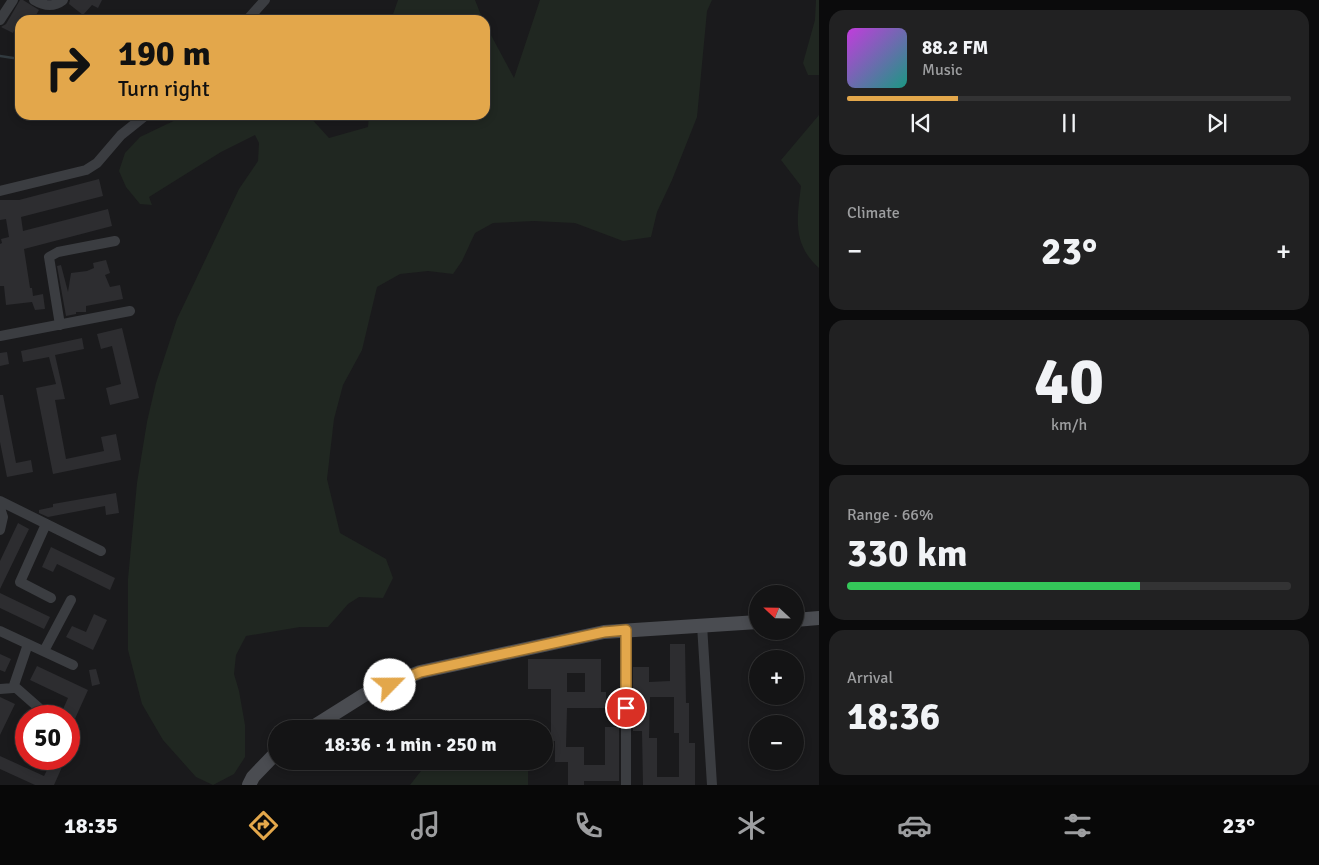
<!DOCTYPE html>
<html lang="en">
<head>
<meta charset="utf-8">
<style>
	:root { --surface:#141415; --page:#212122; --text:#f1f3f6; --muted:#9d9ea0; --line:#333334; --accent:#e3a74b }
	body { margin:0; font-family:Signika,sans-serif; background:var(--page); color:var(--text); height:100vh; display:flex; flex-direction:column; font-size:19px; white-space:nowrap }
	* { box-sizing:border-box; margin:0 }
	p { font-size:16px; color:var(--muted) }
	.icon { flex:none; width:28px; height:28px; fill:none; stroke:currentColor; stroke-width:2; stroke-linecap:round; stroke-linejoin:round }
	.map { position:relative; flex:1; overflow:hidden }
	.side { display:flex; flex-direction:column; gap:10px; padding:10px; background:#0b0b0c; width:500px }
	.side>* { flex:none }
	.guide { position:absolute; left:15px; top:15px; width:475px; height:105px; border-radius:15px; box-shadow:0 2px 8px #0003,0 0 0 1px var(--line); background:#e3a74b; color:#111; overflow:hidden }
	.needle { width:32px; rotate:292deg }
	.tools { position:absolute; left:749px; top:585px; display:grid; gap:10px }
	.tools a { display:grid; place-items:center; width:55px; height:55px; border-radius:50%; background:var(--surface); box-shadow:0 2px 8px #0003,0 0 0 1px var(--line); font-size:25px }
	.speed { position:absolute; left:15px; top:705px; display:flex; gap:10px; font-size:25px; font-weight:700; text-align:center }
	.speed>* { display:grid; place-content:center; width:65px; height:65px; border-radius:50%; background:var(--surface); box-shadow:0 2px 8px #0003,0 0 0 1px var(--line); line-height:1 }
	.speed .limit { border:8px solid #d22; background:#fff; color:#111 }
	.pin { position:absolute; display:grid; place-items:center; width:42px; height:42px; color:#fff; margin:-21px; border:2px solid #fff; border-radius:50%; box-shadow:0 1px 5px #0007 }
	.me { position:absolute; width:55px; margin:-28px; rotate:67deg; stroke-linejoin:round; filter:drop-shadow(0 0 4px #0008) }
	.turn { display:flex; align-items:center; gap:18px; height:105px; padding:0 20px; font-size:22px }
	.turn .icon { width:65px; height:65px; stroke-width:2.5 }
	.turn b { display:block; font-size:35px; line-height:42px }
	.big { font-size:38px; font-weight:700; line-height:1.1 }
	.side .card { flex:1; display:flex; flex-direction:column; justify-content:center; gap:8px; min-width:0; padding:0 18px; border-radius:15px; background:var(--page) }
	.side .dial { align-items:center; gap:0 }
	.dial b { font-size:65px; line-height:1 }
	.song { display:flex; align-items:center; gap:15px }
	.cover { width:60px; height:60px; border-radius:8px; background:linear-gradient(135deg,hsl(290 70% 55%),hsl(170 70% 35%)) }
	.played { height:5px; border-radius:2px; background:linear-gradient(90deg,var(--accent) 25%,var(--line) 25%) }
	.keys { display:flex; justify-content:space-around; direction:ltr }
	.heat { display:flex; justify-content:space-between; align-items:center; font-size:28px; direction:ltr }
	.charge { height:8px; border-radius:4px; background:linear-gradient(90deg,#34c759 66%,var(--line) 0) }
	.trip { position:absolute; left:268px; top:720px; width:285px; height:50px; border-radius:25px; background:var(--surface); box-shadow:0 2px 8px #0003,0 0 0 1px var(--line); font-weight:700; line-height:50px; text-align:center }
	.tab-bar { display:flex; height:80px; justify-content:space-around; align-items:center; background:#080808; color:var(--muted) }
	.tab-bar .icon { width:35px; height:35px }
	.tab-bar .on { color:var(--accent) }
	.tab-bar b { font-size:22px; color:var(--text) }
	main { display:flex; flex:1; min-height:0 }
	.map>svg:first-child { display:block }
	.green { fill:#202721 }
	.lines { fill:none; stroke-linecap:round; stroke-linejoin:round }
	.stream { stroke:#313a3f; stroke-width:2.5 }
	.building { fill:#2d2d30; fill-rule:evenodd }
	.minor { stroke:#3b3d41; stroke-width:10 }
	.secondary { stroke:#4a4c51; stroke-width:14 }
	.route-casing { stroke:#946d31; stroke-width:12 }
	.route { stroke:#e3a74b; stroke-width:9 }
</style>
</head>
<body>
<main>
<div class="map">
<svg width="819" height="785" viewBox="0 0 819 785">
	<rect width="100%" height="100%" fill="#1a1a1c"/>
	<path class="green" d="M398 0H475L483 20H391Z
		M540 0H712L707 11 697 117 672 180 657 212 651 237 623 241 575 223 534 221 493 223 475 233 462 261 453 274 428 271 400 274 377 287 362 350 343 385 334 419 327 479 340 533 386 559 393 578 383 598 359 597 348 604 328 627H300L246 636 236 655 234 674 239 691 245 725V757L234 774 213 785 196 777 163 740 142 704 128 650V579L137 483 147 422 156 383 177 319 239 189 258 161 259 143 255 135 221 152 149 197 152 205 140 204 126 187 119 171 125 153 140 137 186 115H308L329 138 368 127 369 115H485V24L514 78Z
		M816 0H819V75H808L803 63 815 20Z
		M819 115V268C792 244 797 218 801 186L781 160Z
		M443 761H490L528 770V785H410L421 771Z"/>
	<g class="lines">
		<path class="stream" d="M0 56 20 59"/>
	</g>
	<path class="building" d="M20 0H23L39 10 33 20 25 15 24 18 21 16 13 33 1 27 6 24Z
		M70 0H102L98 8 92 5 83 15 69 4Z
		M99 179 103 196 21 217 23 231 108 209 112 226 24 249 30 288H32L33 296 43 294 45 309 35 310 32 302 6 305 4 286H0V244L2 243 1 239 9 237 6 219 0 220V200H19Z
		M106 260 110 273 105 275 110 287 120 285 123 299 86 306V312H76V314L66 316 57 266 61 265 68 292 71 273 87 271 94 268 93 263Z
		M122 328 139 398 110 405 106 388 121 384 112 346 101 349 97 334Z
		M82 338 84 349 55 355 65 399 55 400 66 459 104 451 101 437 116 434 121 460 53 474 36 388 56 384 49 357 23 362 21 351Z
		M7 352 9 364 0 366V353Z
		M0 395H3L16 463 31 460 33 472 7 477 0 442Z
		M116 493 119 513 106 515 105 506 48 517 39 513V510L53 507V504Z
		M18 523 29 529 0 589V561Z
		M51 547 115 578 110 590 57 564 53 572 42 567Z
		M0 593 50 617 44 629 0 608Z
		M94 614 107 620 93 650 66 637 72 626 86 632Z
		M670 644H685L686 703H689V743H695V785H643L642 731H633V667H649V682L670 681ZM650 697H674V733H679V777H657V738H649Z
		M0 654 11 659 5 672 0 670Z
		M528 659H601V692H606V708H567L566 747H584V765H605V727H619V781H584V785H568V762H555V741H551V689H528ZM567 673H585V692H567Z
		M37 666 88 690 69 732V716H60L68 698 30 680Z
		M96 669 100 684 92 686 89 670Z
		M0 697 15 704 0 735Z
		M0 756 44 776 51 762 62 767 54 785H35L0 769Z"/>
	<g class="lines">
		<path class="minor" d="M34 0C44 6 53 8 63 0
			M0 20 13 0
			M247 20 265 0
			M0 191 86 170 97 163 121 135 146 115
			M60 325 49 257 58 252 115 241
			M0 336 130 311
			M0 501 101 551
			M0 508 3 517 0 530
			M46 524 20 582 51 598
			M702 625 712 785
			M626 630V785
			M0 631 73 665
			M44 651 71 600
			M14 686 39 708 37 716
			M0 689 13 688 28 644"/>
		<path class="secondary" d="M795 620 819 618
			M310 729 364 695 420 672 604 632 758 622
			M249 785 253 777 276 753"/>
	</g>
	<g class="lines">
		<defs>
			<path id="route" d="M390 685 420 672 604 632 626 630V708"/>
		</defs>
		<use href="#route" class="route-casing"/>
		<use href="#route" class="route"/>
	</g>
</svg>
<div class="tools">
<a><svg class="needle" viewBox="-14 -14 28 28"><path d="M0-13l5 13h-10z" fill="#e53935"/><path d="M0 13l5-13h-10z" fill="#9d9ea0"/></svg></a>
<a>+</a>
<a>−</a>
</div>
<div class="speed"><div class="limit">50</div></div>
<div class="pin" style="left:626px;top:708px;background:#d93025"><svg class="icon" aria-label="arrive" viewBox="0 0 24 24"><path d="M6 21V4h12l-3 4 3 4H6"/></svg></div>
<svg class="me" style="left:390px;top:685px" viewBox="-20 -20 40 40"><circle r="19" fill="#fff"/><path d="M0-13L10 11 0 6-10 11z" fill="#e3a74b"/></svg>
<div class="trip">18:36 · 1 min · 250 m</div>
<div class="guide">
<div class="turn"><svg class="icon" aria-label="right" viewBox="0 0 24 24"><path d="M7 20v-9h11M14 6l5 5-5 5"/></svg><div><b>190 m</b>Turn right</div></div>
</div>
</div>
<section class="side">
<div class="card">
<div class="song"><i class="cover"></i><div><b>88.2 FM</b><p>Music</p></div></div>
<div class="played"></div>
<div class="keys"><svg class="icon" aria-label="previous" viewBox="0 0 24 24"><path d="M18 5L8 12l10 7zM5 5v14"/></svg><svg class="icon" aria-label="pause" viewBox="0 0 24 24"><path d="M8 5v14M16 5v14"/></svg><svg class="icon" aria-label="next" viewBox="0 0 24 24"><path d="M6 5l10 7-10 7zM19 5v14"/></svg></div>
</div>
<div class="card"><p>Climate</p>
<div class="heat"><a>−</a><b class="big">23°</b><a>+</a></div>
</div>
<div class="card dial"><b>40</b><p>km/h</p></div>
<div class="card"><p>Range · 66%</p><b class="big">330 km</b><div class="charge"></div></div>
<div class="card"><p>Arrival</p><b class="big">18:36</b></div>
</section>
</main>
<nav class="tab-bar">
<b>18:35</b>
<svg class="icon on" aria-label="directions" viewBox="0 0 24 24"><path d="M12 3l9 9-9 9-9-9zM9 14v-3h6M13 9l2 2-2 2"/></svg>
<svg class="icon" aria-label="music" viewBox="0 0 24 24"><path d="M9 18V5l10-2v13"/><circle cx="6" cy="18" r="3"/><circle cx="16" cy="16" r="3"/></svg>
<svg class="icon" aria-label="phone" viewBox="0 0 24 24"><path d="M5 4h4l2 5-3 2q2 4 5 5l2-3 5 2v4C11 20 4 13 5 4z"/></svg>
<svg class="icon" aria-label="climate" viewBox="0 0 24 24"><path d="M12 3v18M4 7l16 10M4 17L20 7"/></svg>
<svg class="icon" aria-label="car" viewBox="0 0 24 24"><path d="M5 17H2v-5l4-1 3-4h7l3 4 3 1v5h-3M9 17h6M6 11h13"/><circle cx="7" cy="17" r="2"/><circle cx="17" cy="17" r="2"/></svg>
<svg class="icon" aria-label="filters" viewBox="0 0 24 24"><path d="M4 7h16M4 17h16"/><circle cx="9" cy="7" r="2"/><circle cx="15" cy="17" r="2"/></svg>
<b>23°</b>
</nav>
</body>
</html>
